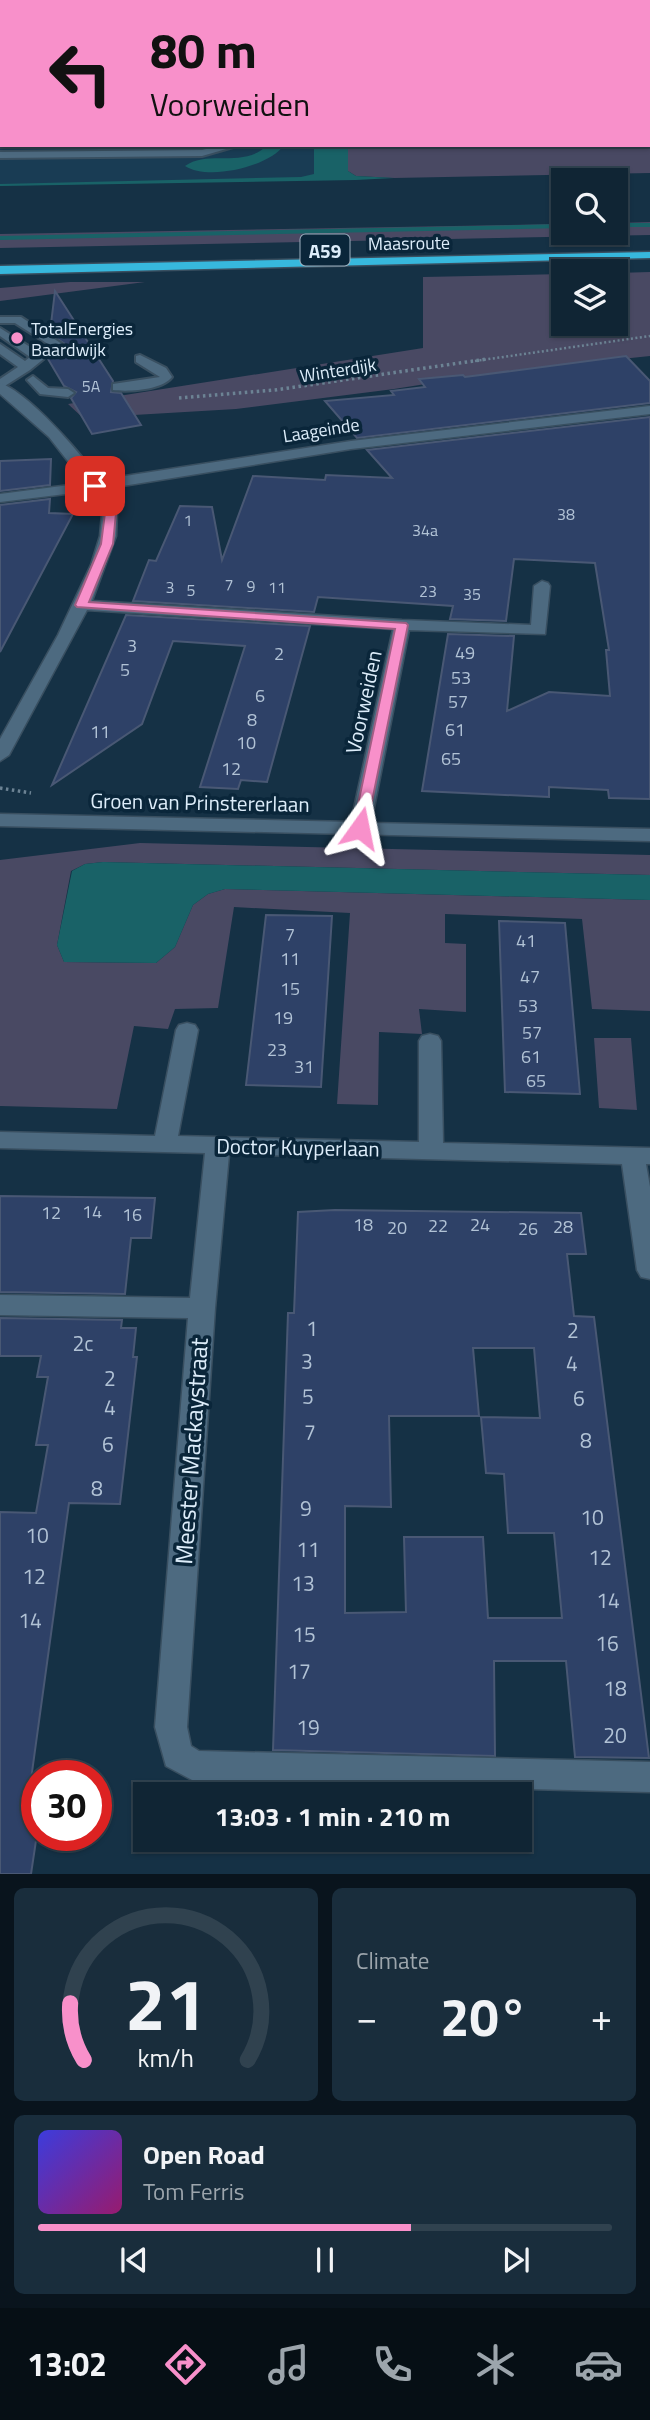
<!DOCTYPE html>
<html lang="en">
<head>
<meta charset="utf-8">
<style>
	:root { --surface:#102534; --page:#192d3c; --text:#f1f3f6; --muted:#9ca5ac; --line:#30424f; --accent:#f890ca }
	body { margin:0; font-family:"Titillium Web",sans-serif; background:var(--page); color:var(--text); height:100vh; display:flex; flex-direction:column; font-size:26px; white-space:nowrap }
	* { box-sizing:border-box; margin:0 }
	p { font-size:23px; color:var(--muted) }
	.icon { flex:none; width:38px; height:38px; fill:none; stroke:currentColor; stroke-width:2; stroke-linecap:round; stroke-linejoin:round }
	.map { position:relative; height:1874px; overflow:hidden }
	.panel { display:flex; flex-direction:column; gap:14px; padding:14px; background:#09141d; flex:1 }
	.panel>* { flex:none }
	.banner { position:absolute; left:0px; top:0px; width:651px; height:147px; box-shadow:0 2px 5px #0004,0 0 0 2px var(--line); background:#f890ca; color:#111; overflow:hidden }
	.controls { position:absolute; left:551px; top:168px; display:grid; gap:14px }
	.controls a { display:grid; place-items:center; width:77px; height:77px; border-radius:0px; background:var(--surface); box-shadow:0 2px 5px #0004,0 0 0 2px var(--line); font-size:35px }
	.speed { position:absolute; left:21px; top:1760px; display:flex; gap:14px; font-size:35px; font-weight:700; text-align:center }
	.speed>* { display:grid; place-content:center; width:91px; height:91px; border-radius:50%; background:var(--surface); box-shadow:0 2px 5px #0004,0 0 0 2px var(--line); line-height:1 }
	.speed .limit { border:10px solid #d22; background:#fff; color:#111 }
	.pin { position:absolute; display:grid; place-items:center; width:60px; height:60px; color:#fff; margin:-30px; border-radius:14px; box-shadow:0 4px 10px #0006 }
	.me { position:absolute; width:77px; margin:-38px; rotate:12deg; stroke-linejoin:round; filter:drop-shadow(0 0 5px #0008) }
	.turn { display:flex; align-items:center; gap:24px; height:147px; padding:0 35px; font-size:32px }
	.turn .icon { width:91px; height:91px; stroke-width:2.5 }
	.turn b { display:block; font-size:49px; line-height:60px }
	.big { font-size:52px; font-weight:700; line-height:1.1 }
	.panel .tile { flex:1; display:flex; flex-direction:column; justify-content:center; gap:10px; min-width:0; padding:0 24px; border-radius:10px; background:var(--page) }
	.panel .dial { align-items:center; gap:0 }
	.dial svg { height:182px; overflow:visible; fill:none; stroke:var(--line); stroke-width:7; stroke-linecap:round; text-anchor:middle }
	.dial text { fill:var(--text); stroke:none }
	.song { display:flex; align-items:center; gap:21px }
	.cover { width:84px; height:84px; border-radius:10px; background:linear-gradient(135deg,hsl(240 70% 55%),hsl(320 70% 35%)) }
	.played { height:7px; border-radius:4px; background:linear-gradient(90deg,var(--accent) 65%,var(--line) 65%) }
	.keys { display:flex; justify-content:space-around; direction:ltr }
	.heat { display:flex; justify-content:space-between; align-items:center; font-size:38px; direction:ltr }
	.panel .tiles { flex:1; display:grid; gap:14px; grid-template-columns:1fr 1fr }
	.tile:last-child { grid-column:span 2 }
	.trip { position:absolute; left:133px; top:1782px; width:399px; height:70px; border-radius:0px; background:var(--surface); box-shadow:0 2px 5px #0004,0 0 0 2px var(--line); font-weight:700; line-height:70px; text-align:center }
	.tab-bar { display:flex; height:112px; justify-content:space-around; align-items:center; background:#060f15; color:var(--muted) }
	.tab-bar .icon { width:49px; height:49px }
	.tab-bar .current { color:var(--accent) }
	.tab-bar b { font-size:32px; color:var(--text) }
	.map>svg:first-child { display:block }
	.built { fill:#193c54 }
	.green { fill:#494963 }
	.water { fill:#196267 }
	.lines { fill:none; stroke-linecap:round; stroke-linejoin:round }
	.stream { fill:#196267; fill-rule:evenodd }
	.building { fill:#2e4167; stroke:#495874; stroke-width:2; fill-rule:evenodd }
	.lane-casing { stroke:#394f60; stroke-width:4 }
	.street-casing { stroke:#394f60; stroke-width:3 }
	.highway-casing { stroke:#394f60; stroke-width:3 }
	.path-far1 { stroke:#6c8394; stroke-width:2.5; stroke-dasharray:2 2.5; stroke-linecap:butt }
	.path { stroke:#6c8394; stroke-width:3.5; stroke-dasharray:2.5 3.5; stroke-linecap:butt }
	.lane { fill:#4d6a80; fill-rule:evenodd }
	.street { fill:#4d6a80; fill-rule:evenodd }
	.highway { fill:#37b8dd; fill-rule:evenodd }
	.route { fill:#f890ca; stroke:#a15e83; stroke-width:2 }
	.poi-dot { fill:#f890ca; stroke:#0a263a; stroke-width:2.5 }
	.labels { text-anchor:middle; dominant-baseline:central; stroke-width:7; stroke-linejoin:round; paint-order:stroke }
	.far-number-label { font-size:16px; fill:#b1c2d5 }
	.far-street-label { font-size:18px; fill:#ddedfa; stroke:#0a263a }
	.far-poi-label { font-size:18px; fill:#ddedfa; stroke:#0a263a; text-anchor:start }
	.number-label { font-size:18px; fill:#b1c2d5 }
	.shield { fill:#0a263a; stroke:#9eb1c0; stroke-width:2 }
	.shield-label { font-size:19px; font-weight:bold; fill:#ddedfa }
	.street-label { font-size:21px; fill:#ddedfa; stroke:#0a263a }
	.near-number-label { font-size:21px; fill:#b1c2d5 }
	.near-street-label { font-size:24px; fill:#ddedfa; stroke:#0a263a }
</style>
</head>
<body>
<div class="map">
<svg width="650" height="1874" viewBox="0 0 650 1874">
	<rect width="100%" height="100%" fill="#153145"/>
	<path class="built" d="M0 0H392L2 2V145H369L346 178 0 186Z"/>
	<path class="green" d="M381 0H650V173L394 178 356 176 348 171V145H649V2Z
		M650 222V235L0 248V234L563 224 564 233H616V223Z
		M650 272V356L508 371 394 389 236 409 83 418 68 404 423 348V277L563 274 564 324H616V273Z
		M70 282H145L0 301V288Z
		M140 843 650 855V875L103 862 85 864 71 871 57 945 64 962 156 963 175 947 193 905 208 894 225 889 650 900V1011L592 1009 582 919 445 914V943L466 944V1012L419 1009 422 1034 379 1032 378 1105 337 1104 350 913 234 907 218 1008 175 1009 168 1029 134 1026 117 1109 0 1106V860Z
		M594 1038H631L637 1110 599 1108Z"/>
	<path class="water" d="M267 145H284C269 167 208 181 185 166 208 149 245 169 267 145Z
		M314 145H348V171L356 176 394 178 356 180 0 186V184L301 177 314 174Z
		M103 862 650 875V900L225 889 208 894 193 905 175 947 156 963 64 962 57 945 72 871 85 864Z"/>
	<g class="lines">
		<path class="stream" d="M616 223H650V227H616Z
			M564 224V228L0 240V236Z"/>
	</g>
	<path class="building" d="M55 291 113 381 111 392 121 393 141 425 92 434 71 398 76 392 64 386 48 359 65 344 39 326 51 324Z
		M626 356 650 381V403L357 438 325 401 394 395 391 391 425 387 419 379 463 375 465 377Z
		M650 417V799L609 798 608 790 549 787V797L422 791 448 634 514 636 507 711 549 692 610 696 606 650H609L595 563 514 559 506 621 450 619 453 606 318 597 314 612 133 601 149 560 156 561 180 506 212 507 222 560 253 476 325 480 326 475 392 478 367 450Z
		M51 459 50 485 0 491V461Z
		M50 499 49 513 73 514 0 652V505Z
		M126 615 310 626 267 782 241 780 238 789 200 787 245 646 173 641 142 724 52 785Z
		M266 915 332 916 321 1087 246 1085Z
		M499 921 565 923 580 1094 505 1092Z
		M0 1196 155 1198 151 1238H131L125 1294 0 1292Z
		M335 1210 581 1213 586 1254H567L574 1316 594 1317 649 1758 575 1757 566 1661H494L495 1756 273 1750 288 1313H294L298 1212ZM473 1348H534L540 1418 481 1417 486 1473 504 1474 508 1533H554L562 1618H488L483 1537H404L406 1612 345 1613V1506L391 1507 389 1416H479Z
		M0 1318 122 1320 121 1328H136L133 1357H137L120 1504 69 1503 29 1794H37V1834L31 1874H0V1512L36 1513 48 1445H36L48 1377H37L41 1356H0Z"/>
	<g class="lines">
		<defs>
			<path id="lane" d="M201 0H209V2H201Z
				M0 74H2V80H0Z
				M223 145H240L202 156 0 158V152L202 150Z
				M0 317H21L62 344 30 370 0 389V379L18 367 0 354V344L25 361 30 357 0 336V328L38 352 48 344 15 323H0Z
				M140 355 166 368 172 377C162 390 129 392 113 390V384L160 377 136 362V356Z
				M33 376 48 388 68 389 74 393 68 397 40 394 27 380Z"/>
			<path id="street" d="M369 0H377V2H369Z
				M0 383C28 392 83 455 99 480L351 441 650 406V414L351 449 104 489 117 511 116 536 92 601 402 620 531 625 534 586 542 581 548 583 550 586 545 634 409 630 371 823 650 829V841L0 826V814L351 822 393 629 87 610 9 755 0 761V739L58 635 91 565 100 536 102 514 90 491 0 502V494L85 483 49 437 0 394Z
				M187 1023 195 1025 198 1030 178 1136 419 1142V1041L422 1036 430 1034 438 1036 441 1041 443 1143 650 1148V1164H646L650 1187V1279L641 1277 637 1270 622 1164 229 1154 215 1308 187 1727 191 1746 199 1751 650 1762V1792L194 1781 166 1766 155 1727 188 1318 0 1315V1295L190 1298 205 1153 0 1148V1132L155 1136 176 1030 179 1025Z"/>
			<path id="highway" d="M650 252V258L0 274V266Z"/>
		</defs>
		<use href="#lane" class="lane-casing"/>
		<use href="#street" class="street-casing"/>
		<use href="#highway" class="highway-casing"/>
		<path class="path-far1" d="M475 361 650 336"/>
		<path class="path" d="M179 398 275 390 487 359
			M0 788 31 793"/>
		<use href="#lane" class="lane"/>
		<use href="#street" class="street"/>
		<use href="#highway" class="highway"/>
	</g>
	<path class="route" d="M91 483H99L116 513 113 544 89 602 406 623 408 625 366 831H355L353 828 395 629 77 607 75 605 101 544 105 513 89 486Z"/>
	<circle class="poi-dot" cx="17" cy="338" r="7"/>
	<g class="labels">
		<g class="far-number-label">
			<text x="91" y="386">5A</text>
			<text x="566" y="514">38</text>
			<text x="188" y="520">1</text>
			<text x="425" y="530">34a</text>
			<text x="229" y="584">7</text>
			<text x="251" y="586">9</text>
			<text x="170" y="587">3</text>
			<text x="277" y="587">11</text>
			<text x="191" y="590">5</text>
			<text x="428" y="591">23</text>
			<text x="472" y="594">35</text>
		</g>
		<g class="far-street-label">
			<text transform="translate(409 243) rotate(-1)">Maasroute</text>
			<text transform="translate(338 370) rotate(-9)">Winterdijk</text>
			<text transform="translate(321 430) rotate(-9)">Laageinde</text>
		</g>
		<g class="far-poi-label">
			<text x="31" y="328">TotalEnergies<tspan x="31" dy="21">Baardwijk</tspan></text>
		</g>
		<g class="number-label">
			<text x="132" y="645">3</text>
			<text x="465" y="652">49</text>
			<text x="279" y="653">2</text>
			<text x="125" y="669">5</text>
			<text x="461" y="677">53</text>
			<text x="260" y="695">6</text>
			<text x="458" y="701">57</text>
			<text x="252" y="719">8</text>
			<text x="455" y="729">61</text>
			<text x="100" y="731">11</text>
			<text x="246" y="742">10</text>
			<text x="451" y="758">65</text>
			<text x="231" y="768">12</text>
			<text x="290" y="934">7</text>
			<text x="526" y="940">41</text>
			<text x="290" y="958">11</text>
			<text x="530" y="976">47</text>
			<text x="290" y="988">15</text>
			<text x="528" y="1005">53</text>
			<text x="283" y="1017">19</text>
			<text x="532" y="1032">57</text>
			<text x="277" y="1049">23</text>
			<text x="531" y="1056">61</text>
			<text x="304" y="1066">31</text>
			<text x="536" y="1080">65</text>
			<text x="92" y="1211">14</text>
			<text x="51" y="1212">12</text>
			<text x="132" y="1214">16</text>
			<text x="363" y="1224">18</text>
			<text x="480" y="1224">24</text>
			<text x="438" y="1225">22</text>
			<text x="563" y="1226">28</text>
			<text x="397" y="1227">20</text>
			<text x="528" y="1228">26</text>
		</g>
		<rect class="shield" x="300.5" y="234.5" width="49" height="31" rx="5"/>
		<g class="shield-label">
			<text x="325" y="250">A59</text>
		</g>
		<g class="street-label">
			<text transform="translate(363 702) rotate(-78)">Voorweiden</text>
			<text transform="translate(200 802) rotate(1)">Groen van Prinstererlaan</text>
			<text transform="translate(298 1147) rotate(1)">Doctor Kuyperlaan</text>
		</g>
		<g class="near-number-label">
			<text x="312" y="1328">1</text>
			<text x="573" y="1330">2</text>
			<text x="83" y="1343">2c</text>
			<text x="307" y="1361">3</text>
			<text x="572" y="1363">4</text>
			<text x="110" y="1378">2</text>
			<text x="308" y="1396">5</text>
			<text x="579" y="1398">6</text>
			<text x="110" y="1407">4</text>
			<text x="310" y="1432">7</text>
			<text x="586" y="1440">8</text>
			<text x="108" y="1444">6</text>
			<text x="97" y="1488">8</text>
			<text x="306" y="1508">9</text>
			<text x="592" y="1517">10</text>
			<text x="37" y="1535">10</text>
			<text x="308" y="1549">11</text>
			<text x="600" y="1557">12</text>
			<text x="34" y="1576">12</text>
			<text x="303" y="1583">13</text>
			<text x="608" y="1600">14</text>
			<text x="30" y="1620">14</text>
			<text x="304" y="1634">15</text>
			<text x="607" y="1643">16</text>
			<text x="299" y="1671">17</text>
			<text x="615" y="1688">18</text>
			<text x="308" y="1727">19</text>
			<text x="615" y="1735">20</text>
		</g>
		<g class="near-street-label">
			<text transform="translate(191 1451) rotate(-86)">Meester Mackaystraat</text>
		</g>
	</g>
</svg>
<div class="controls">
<a><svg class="icon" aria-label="search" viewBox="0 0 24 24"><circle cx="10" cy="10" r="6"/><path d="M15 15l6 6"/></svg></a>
<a><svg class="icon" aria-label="layers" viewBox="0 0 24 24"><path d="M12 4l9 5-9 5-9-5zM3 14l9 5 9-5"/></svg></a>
</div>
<div class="speed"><div class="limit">30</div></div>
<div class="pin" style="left:95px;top:486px;background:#d93025"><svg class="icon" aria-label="arrive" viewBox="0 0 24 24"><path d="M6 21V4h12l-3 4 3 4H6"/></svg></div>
<svg class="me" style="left:360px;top:828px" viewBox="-20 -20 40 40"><path d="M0-17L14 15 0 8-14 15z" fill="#f890ca" stroke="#fff" stroke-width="4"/></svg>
<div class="trip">13:03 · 1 min · 210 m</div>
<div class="banner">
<div class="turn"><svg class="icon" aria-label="left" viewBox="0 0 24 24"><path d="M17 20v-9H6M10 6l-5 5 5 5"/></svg><div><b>80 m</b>Voorweiden</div></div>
</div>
</div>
<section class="panel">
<div class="tiles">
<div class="tile dial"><svg viewBox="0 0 100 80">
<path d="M14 69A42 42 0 1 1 86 69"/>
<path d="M14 69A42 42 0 0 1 8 44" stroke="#f890ca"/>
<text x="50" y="56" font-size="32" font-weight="700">21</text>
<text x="50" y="72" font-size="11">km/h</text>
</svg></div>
<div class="tile"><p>Climate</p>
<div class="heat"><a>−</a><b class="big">20°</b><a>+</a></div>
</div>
<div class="tile">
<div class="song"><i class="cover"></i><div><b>Open Road</b><p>Tom Ferris</p></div></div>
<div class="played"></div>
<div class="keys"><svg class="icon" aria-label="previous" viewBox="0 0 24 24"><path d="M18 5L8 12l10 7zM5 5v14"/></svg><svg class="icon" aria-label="pause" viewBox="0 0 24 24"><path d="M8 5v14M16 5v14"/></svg><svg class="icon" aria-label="next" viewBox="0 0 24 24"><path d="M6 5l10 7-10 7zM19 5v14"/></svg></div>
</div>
</div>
</section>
<nav class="tab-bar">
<b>13:02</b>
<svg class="icon current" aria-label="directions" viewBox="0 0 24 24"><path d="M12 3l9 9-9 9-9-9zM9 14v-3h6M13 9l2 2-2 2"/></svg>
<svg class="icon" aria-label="music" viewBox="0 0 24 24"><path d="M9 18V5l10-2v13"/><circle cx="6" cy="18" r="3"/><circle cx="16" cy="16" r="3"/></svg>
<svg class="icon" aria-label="phone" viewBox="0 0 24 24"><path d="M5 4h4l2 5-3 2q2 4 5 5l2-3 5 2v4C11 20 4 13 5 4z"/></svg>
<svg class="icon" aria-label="climate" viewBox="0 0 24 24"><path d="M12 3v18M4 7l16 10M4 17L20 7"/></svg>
<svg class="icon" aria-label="car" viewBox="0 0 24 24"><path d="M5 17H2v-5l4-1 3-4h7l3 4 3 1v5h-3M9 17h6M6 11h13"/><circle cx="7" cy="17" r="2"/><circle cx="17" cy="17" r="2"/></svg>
</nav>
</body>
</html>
